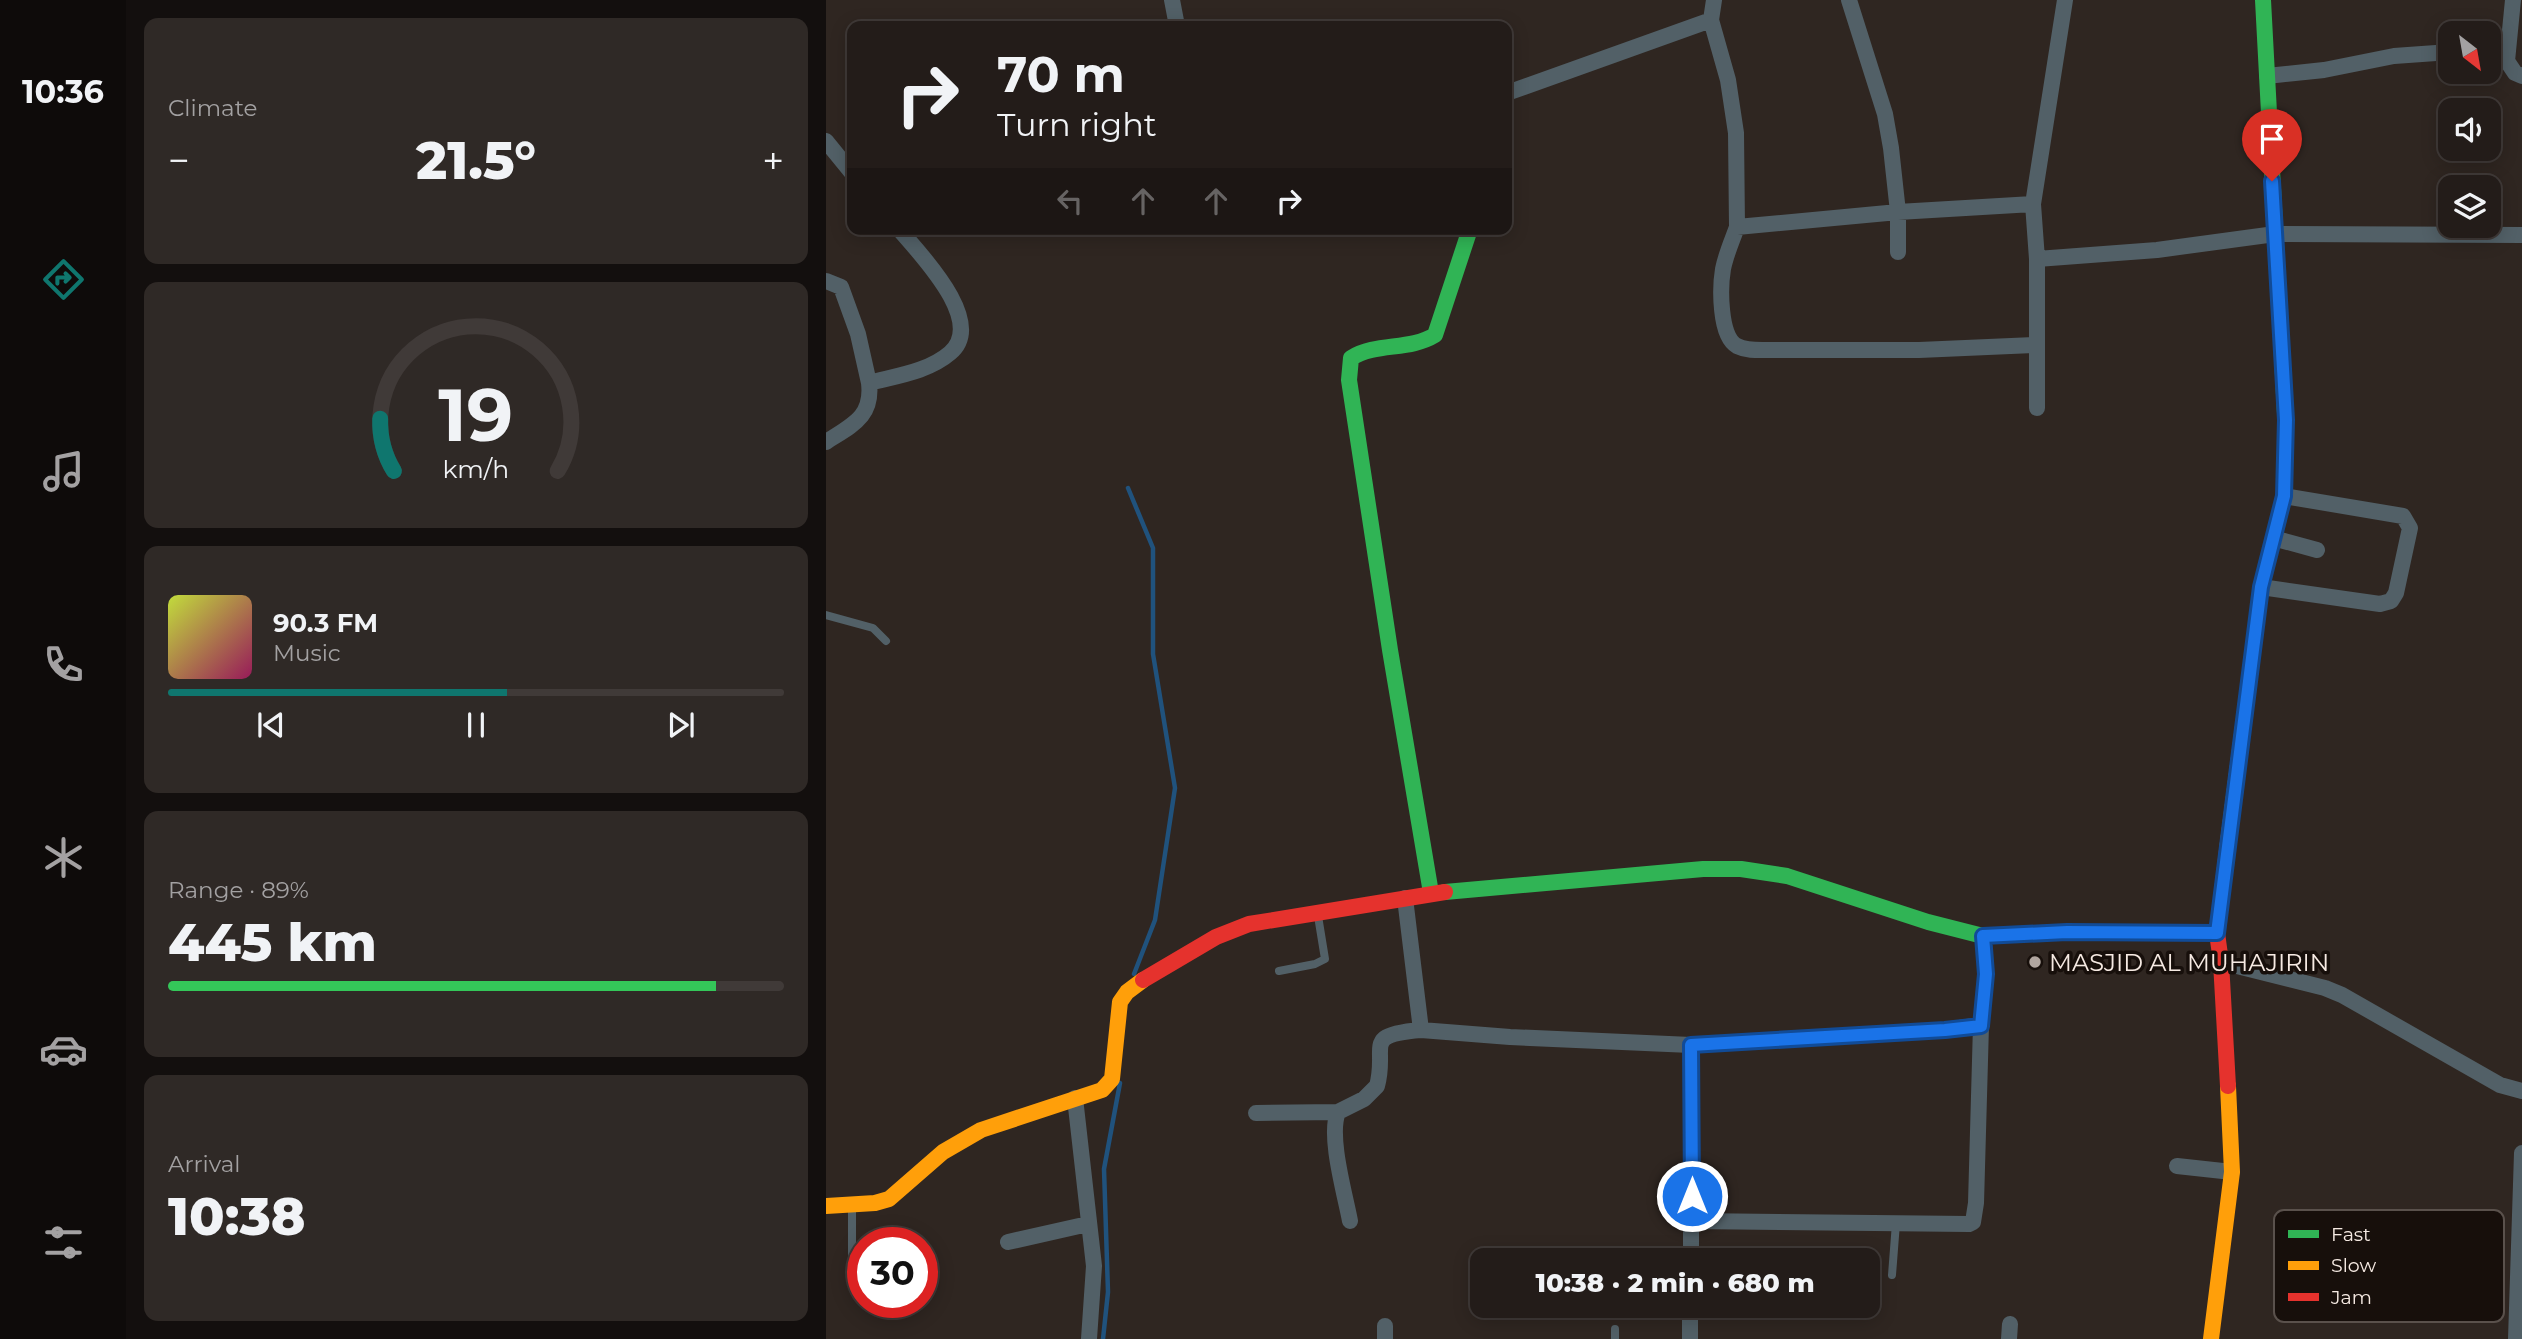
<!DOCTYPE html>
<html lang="en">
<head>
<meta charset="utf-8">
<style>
	:root { --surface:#231c19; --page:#2f2926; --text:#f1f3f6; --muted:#a3a1a2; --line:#403a38; --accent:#0f766e }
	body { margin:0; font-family:Montserrat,sans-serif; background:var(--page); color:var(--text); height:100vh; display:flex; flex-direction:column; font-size:26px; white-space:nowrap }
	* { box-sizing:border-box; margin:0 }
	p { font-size:23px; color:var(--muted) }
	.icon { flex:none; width:38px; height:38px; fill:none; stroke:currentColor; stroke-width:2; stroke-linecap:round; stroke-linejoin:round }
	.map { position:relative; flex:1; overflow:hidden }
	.sheet { display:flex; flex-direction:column; gap:18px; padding:18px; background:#130f0e; width:700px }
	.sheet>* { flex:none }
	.top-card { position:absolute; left:21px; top:21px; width:665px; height:214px; border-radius:14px; box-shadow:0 4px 18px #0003,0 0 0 2px var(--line); background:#231c19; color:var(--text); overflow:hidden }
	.needle { width:46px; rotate:149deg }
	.tools { position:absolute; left:1612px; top:21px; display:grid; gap:14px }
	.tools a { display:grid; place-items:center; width:63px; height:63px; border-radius:14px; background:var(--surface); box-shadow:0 4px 18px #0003,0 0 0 2px var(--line); font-size:35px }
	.speed { position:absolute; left:21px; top:1227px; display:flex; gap:14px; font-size:35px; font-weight:700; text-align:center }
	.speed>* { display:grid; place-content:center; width:91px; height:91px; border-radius:50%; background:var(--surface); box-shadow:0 4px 18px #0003,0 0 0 2px var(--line); line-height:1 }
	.speed .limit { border:10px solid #d22; background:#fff; color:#111 }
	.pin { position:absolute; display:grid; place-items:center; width:60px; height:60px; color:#fff; margin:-72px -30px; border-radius:50% 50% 50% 0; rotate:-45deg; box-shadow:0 0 7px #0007 }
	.pin .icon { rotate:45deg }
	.me { position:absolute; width:77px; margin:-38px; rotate:0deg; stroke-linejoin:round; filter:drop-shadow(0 0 5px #0008) }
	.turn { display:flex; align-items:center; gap:24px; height:147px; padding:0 35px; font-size:32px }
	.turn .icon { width:91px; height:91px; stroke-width:2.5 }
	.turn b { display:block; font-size:49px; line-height:60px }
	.lanes { display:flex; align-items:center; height:66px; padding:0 35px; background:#0003; justify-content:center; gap:35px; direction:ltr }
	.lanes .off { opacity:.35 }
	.big { font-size:52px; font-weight:800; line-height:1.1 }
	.sheet .widget { flex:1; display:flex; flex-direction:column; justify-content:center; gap:10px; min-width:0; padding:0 24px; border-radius:14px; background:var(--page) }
	.sheet .dial { align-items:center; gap:0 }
	.dial svg { height:182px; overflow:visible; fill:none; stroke:var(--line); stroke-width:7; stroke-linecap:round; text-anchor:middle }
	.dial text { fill:var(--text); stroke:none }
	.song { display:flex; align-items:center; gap:21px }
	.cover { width:84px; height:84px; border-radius:10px; background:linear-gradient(135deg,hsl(70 70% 55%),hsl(330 70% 35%)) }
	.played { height:7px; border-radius:4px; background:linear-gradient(90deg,var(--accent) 55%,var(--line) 55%) }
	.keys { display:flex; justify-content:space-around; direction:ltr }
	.heat { display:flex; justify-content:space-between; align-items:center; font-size:38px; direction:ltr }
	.charge { height:10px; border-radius:5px; background:linear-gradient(90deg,#34c759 89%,var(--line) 0) }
	.trip { position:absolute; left:644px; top:1248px; width:410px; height:70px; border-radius:14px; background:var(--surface); box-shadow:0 4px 18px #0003,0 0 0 2px var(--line); font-weight:800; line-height:70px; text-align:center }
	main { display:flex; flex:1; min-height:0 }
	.dock { display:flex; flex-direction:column; width:126px; justify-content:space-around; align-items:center; background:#0e0b0a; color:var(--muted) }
	.dock .icon { width:49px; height:49px }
	.dock .on { color:var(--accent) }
	.dock b { font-size:32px; color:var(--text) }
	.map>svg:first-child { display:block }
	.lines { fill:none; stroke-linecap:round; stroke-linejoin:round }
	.stream { stroke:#20527d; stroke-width:4.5 }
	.lane { stroke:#526067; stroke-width:8 }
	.street { stroke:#526067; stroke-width:16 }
	.fast { stroke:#30b455; stroke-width:16 }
	.slow { stroke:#ff9f0a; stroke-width:16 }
	.jam { stroke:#e5322d; stroke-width:16 }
	.route-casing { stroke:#114b97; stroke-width:18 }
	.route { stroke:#1a73e8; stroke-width:12 }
	.poi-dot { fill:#b0a59f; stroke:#170f0b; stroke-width:2.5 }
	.labels { text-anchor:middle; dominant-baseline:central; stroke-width:7; stroke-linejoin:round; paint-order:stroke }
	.poi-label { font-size:24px; fill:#f6eae3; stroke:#170f0b; text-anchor:start }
	.key { fill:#170f0b; stroke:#5a514c; stroke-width:2 }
	.key-label { font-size:19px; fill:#f6eae3 }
</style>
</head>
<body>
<main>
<nav class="dock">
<b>10:36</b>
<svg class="icon on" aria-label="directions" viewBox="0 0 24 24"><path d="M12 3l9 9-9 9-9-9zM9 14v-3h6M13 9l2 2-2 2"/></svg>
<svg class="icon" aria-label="music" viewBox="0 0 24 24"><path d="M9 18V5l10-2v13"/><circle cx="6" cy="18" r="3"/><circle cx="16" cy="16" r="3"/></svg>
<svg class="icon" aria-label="phone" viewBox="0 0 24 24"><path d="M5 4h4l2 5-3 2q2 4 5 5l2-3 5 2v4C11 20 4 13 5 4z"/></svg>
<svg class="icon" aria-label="climate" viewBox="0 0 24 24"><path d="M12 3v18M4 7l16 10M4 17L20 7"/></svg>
<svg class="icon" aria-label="car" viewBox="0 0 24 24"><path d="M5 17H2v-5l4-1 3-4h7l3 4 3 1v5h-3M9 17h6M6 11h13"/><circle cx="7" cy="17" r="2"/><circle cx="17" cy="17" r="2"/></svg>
<svg class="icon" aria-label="filters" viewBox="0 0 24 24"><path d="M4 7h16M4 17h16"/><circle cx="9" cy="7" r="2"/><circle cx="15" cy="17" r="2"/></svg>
</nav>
<section class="sheet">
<div class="widget"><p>Climate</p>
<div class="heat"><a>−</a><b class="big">21.5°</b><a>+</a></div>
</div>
<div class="widget dial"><svg viewBox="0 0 100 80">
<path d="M14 69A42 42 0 1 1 86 69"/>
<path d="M14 69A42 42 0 0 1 8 46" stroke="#0f766e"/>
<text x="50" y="56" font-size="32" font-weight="700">19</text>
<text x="50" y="72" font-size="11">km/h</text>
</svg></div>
<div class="widget">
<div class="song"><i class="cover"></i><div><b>90.3 FM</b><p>Music</p></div></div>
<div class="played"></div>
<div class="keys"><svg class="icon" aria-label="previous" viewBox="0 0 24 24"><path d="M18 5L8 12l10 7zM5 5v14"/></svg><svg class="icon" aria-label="pause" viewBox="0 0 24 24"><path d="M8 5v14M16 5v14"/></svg><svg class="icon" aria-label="next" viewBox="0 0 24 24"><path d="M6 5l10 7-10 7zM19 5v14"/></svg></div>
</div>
<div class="widget"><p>Range · 89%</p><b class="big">445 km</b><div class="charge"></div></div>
<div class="widget"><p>Arrival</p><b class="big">10:38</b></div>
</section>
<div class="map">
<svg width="1696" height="1339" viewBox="0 0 1696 1339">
	<rect width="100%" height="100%" fill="#2f2621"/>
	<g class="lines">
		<path class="stream" d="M302 488 327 548V654L349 788 329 920 308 974
			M277 1339 282 1292 278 1169 294 1083"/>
		<path class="lane" d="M0 615 47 628 60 641
			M453 971 489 964 499 959 492 916
			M1066 1275 1070 1223
			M26 1277V1208
			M789 1329V1339"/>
		<path class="street" d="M346 0 351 26
			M888 0 885 20 902 80 910 133 911 227 1072 212 1065 148 1059 114 1023 0
			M1662 55 1681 61 1687 0
			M1681 61 1689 73 1696 76
			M1441 76 1498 70 1568 56 1624 52
			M681 93 885 20
			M0 141 26 173
			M911 227C906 241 900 254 897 269 894 287 893 336 911 346 921 351 933 350 943 350H1093L1210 345
			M1072 252V212L1207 204
			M1211 259 1331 250 1449 234 1696 235
			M0 281 15 287 32 334 43 383
			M1211 408V259L1207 204 1239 0
			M0 442C26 425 47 417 43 383 69 376 102 372 124 353 161 322 94 254 73 229
			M1447 538 1491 550
			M1435 587 1554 604 1565 601 1570 593 1584 528 1577 516 1458 496
			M579 898 595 1030 684 1037 865 1045 1119 1030 1155 1025 1160 974 1157 936
			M1395 962 1499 988 1516 995 1674 1085 1696 1091
			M865 1045V1260
			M249 1098 268 1266 263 1339
			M430 1113 512 1112
			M1351 1166 1406 1172
			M524 1221C519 1194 502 1136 512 1112L538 1099 551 1086C562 1046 535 1035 595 1030
			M866 1221 1143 1224 1147 1222 1150 1203 1155 1025
			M182 1242 262 1224
			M559 1326V1339
			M864 1339V1306
			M1183 1339 1184 1324
			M1690 1339 1696 1153"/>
		<path class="fast" d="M1437 0 1460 432
			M619 892 877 869H915L961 876 1102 922 1157 936 1241 932 1391 933
			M605 893 564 650 523 380 525 358C551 342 583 351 609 335L644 229"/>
		<path class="slow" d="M1401 850 1435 587 1458 496 1460 432
			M0 1206 49 1203 63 1199 117 1152 155 1130 276 1090 286 1079 294 1002 301 992 317 980
			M1385 1339 1406 1172 1402 1086"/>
		<path class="jam" d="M1401 850 1391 933 1395 962 1402 1086
			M317 980 390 937 423 924 619 892"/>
	</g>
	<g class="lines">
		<defs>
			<path id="route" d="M866 1196 865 1045 1119 1030 1155 1026 1160 974 1157 936 1241 932 1391 933 1435 587 1458 496 1460 420 1446 181"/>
		</defs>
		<use href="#route" class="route-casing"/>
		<use href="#route" class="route"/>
	</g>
	<circle class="poi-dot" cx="1209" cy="962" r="7"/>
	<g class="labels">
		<g class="poi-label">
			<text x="1223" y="962">MASJID AL MUHAJIRIN</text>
		</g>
	</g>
	<rect x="1448" y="1210" width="230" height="112" rx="10" class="key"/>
	<rect x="1462" y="1230" width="31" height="8" fill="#30b455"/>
	<rect x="1462" y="1261" width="31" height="9" fill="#ff9f0a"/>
	<rect x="1462" y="1293" width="31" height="8" fill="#e5322d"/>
	<g class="key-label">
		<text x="1505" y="1241">Fast</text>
		<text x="1505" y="1272">Slow</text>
		<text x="1505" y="1304">Jam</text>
	</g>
</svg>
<div class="tools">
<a><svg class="needle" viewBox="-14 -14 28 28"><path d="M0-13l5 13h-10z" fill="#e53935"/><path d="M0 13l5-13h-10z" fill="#a3a1a2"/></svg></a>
<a><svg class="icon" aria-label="sound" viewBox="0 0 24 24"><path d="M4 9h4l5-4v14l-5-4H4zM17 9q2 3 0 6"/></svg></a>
<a><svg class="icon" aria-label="layers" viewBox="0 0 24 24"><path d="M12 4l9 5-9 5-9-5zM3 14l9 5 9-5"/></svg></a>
</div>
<div class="speed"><div class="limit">30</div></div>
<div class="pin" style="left:1446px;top:181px;background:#d93025"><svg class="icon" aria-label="arrive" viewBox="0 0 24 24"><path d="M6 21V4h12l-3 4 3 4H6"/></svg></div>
<svg class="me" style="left:866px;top:1196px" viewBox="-20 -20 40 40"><circle r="17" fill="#1a73e8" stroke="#fff" stroke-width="3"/><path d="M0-11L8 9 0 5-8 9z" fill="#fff"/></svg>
<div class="trip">10:38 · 2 min · 680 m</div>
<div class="top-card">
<div class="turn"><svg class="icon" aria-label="right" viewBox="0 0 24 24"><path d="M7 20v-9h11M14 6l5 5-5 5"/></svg><div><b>70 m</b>Turn right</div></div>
<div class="lanes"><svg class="icon off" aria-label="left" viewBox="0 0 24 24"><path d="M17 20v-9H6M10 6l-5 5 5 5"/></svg><svg class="icon off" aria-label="ahead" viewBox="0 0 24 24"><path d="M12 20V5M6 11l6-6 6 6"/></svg><svg class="icon off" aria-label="ahead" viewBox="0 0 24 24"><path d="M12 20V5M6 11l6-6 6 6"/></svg><svg class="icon" aria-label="right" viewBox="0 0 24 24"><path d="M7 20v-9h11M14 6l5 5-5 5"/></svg></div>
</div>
</div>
</main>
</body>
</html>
